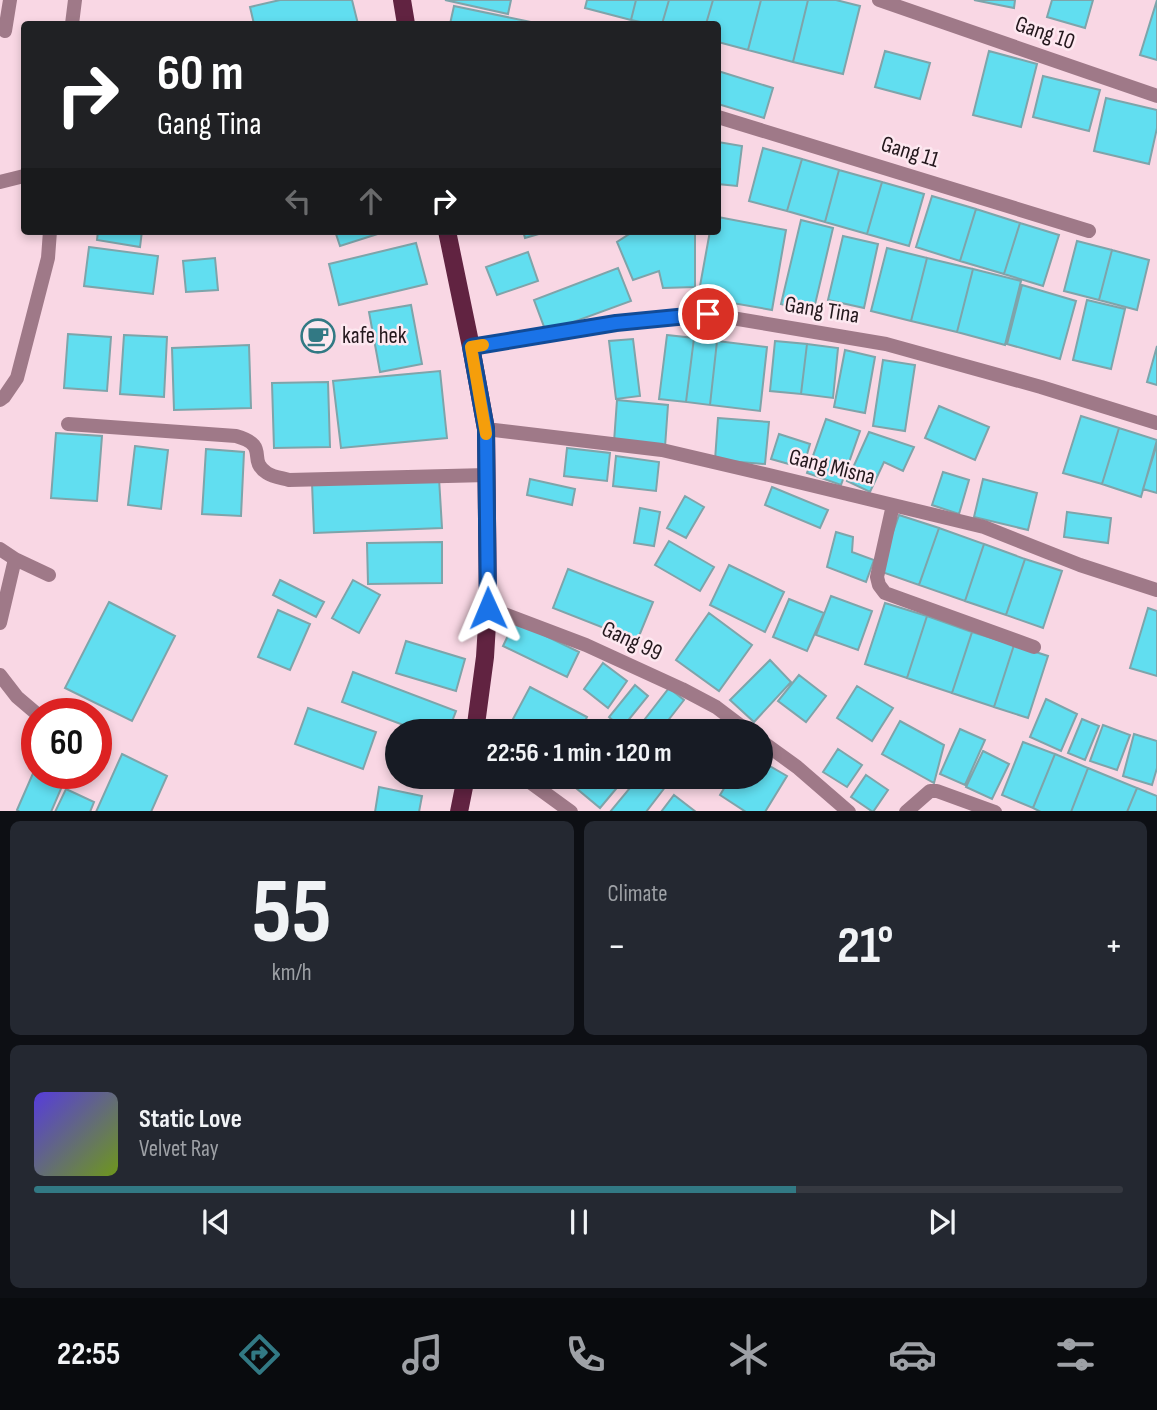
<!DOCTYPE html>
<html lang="en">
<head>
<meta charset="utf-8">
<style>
	:root { --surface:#171b24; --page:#242831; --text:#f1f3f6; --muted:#9ea1a6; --line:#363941; --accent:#327984 }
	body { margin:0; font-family:"Sofia Sans Condensed",sans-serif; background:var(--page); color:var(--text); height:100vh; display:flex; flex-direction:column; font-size:26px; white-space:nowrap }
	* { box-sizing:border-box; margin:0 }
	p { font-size:23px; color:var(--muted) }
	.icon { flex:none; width:38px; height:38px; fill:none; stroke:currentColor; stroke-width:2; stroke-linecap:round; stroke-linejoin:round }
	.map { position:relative; height:811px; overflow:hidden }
	.panel { display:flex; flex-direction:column; gap:10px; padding:10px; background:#0d0f14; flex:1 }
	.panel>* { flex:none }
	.guide { position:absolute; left:21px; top:21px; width:700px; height:214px; border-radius:7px; box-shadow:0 4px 10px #0003; background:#202124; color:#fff; overflow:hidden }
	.speed { position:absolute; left:21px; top:698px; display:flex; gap:14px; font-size:35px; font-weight:700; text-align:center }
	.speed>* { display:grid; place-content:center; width:91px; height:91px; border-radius:50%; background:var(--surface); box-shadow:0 4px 10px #0003; line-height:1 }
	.speed .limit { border:10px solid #d22; background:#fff; color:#111 }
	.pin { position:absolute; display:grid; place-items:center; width:60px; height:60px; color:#fff; margin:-30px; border:4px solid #fff; border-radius:50%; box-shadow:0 2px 7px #0007 }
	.me { position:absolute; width:77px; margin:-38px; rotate:359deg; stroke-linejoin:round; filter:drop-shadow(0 0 5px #0008) }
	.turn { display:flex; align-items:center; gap:24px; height:147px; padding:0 21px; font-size:32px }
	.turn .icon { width:91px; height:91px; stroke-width:2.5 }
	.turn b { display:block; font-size:49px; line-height:60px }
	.lanes { display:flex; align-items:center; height:66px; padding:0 21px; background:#0003; justify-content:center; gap:35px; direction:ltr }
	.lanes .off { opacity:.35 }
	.big { font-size:52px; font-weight:700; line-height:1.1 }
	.panel .card { flex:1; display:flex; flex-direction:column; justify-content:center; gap:10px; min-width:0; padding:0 24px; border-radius:10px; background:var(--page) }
	.panel .dial { align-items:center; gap:0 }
	.dial b { font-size:91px; line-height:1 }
	.song { display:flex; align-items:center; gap:21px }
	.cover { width:84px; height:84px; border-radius:10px; background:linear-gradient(135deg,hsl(250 70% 55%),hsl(80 70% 35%)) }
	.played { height:7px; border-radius:4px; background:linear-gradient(90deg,var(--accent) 70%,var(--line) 70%) }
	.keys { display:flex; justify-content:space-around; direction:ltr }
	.heat { display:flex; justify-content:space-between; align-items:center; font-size:38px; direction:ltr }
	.panel .tiles { flex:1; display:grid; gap:10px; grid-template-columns:1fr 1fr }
	.card:last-child { grid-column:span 2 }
	.trip { position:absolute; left:385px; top:719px; width:388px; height:70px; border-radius:35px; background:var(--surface); box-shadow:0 4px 10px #0003; font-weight:700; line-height:70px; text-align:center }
	.tab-bar { display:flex; height:112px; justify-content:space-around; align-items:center; background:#090b0e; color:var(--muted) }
	.tab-bar .icon { width:49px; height:49px }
	.tab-bar .current { color:var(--accent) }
	.tab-bar b { font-size:32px; color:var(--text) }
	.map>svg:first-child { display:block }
	.building { fill:#61def0; stroke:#7ea4aa; stroke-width:2 }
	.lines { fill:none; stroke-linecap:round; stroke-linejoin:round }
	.lane { stroke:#9f7988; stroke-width:14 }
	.street { stroke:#9f7988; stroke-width:14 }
	.primary { stroke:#612341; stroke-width:18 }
	.route-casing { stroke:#114b97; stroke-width:18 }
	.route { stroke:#1a73e8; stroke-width:12 }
	.slow { stroke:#f59e0b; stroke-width:12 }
	.labels { text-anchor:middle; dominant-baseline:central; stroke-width:5; stroke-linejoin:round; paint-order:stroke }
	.street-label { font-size:23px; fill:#23171c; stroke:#fde8f0 }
	.poi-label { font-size:23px; fill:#23171c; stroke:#fde8f0; text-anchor:start }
</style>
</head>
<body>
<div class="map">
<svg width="1157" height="812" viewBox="0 0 1157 812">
	<rect width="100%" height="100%" fill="#f9d7e4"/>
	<path class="building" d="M280 0H352L358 24H254L250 7Z
		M445 0H511L508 14Z
		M587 0H636L631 20 585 8Z
		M636 0H669L662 24H650L631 20Z
		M669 0H713L706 24H662Z
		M713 0H761L748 50 718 42V24H706Z
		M761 0H808L793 62 748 50Z
		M808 0H836L860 6 843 74 793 62Z
		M974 0H1015L1014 8Z
		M1052 0H1093L1085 28 1047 17Z
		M1157 0V60L1140 55Z
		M454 6 536 23V24H450Z
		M885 51 930 63 920 99 875 87Z
		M989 51 1037 64 1021 127 973 115Z
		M718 71 773 88 764 118 718 104Z
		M1043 76 1100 90 1089 131 1033 117Z
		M1106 98 1157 110V128L1149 164 1094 151Z
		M718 142 742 146 737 186 718 184Z
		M763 148 802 159 787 211 749 201Z
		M802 159 839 170 825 222 787 211Z
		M839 170 882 182 867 234 825 222Z
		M882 182 924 194 909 246 867 234Z
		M932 196 976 209 960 261 916 247Z
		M976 209 1020 223 1004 274 960 261Z
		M718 217 786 230 772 310 698 297 710 231H718Z
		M801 220 833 228 813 313 781 304Z
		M1020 223 1059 235 1043 286 1004 274Z
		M98 231H142L140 247 97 240Z
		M335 231H387L340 246Z
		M523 231H549L525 238Z
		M634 231H695V287L663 288 659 271 633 280 617 242Z
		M843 236 878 244 864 308 828 300Z
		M1077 241 1112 250 1099 300 1064 291Z
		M416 243 427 284 339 305 329 264Z
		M89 247 158 256 153 294 84 286Z
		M887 248 927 258 911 321 871 311Z
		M1112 250 1149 260 1137 310 1099 300Z
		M528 252 538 281 497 295 486 267Z
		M215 258 218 290 186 292 183 261Z
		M927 258 973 269 957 332 911 321Z
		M618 268 631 301 546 332 534 300Z
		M973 269 1021 281 1005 345 957 332Z
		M1022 285 1076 301 1060 359 1007 344Z
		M1087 300 1125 309 1111 369 1073 360Z
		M411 305 422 364 380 372 369 312Z
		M68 334 111 337 107 391 64 388Z
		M124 335 167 337 164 397 120 394Z
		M667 335 694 338 686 402 659 399Z
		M694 338 717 341 710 405 686 402Z
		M633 339 640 396 616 399 609 341Z
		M717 341 767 347 760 411 710 405Z
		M775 341 807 344 801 394 770 391Z
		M807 344 838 348 833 398 801 394Z
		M249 345 251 408 174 410 172 348Z
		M1157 346V385L1147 382Z
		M845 350 875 357 865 413 834 407Z
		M883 360 915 365 905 431 873 426Z
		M440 371 447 438 341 448 333 381Z
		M328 382 330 447 274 448 272 383Z
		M617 400 668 405 665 447 614 442Z
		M939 406 989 427 975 460 925 438Z
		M1081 416 1119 428 1102 484 1063 473Z
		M718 418 769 422 765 464 715 460Z
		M826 419 860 431 841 485 807 473Z
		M1119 428 1157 440 1141 497 1102 484Z
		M869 432 914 447 903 471 884 462 870 492 847 481Z
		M56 433 102 436 97 501 51 498Z
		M779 434 810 444 803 468 771 459Z
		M1157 444V493L1143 489Z
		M135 446 168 450 161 509 128 505Z
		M567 448 610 453 607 481 564 476Z
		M206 449 244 452 241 516 202 514Z
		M616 456 659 462 656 491 613 486Z
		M943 472 969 480 959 514 932 505Z
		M439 478 442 528 314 533 312 483Z
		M530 479 575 489 572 505 527 495Z
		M983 479 1037 493 1028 530 974 517Z
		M772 487 828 510 820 528 765 505Z
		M685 496 704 507 686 538 667 528Z
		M640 508 660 512 654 546 634 543Z
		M1067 512 1111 518 1108 543 1064 537Z
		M899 515 939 528 919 585 879 571Z
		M939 528 984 544 965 601 919 585Z
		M836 532 853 537 852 552 874 560 866 582 827 567Z
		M669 541 714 567 700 591 655 565Z
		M442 542V583L368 584 367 543Z
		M984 544 1025 559 1006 615 965 601Z
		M1025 559 1062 571 1043 628 1006 615Z
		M729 565 784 592 765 632 710 605Z
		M568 569 653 602 637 641 553 608Z
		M280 580 324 602 316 617 273 595Z
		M353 580 380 595 359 633 332 618Z
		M831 596 872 611 858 650 816 635Z
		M789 599 824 613 807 651 773 637Z
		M109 602 175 636 132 721 65 688Z
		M885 603 927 616 907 678 865 664Z
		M1148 608 1157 611V676L1130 668Z
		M278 610 310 624 290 670 258 657Z
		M709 613 752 645 719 691 676 660Z
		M927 616 972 632 952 693 907 678Z
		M515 621 579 652 567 677 503 646Z
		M972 632 1014 645 994 707 952 693Z
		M406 641 465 659 456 691 396 673Z
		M1014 645 1048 656 1028 718 994 707Z
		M770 660 791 682 754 722 730 700Z
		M603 663 627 681 608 708 584 689Z
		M353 672 456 711 448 732H422L342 702Z
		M799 675 826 696 806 722 778 701Z
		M635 685 648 696 622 728 609 717Z
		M857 686 893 708 872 741 837 718Z
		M530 687 587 717 580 732H506Z
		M669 688 684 700 659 732H643L638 728Z
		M1046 699 1077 714 1061 751 1030 737Z
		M308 708 376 732 363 769 295 744Z
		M1082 719 1099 726 1085 760 1068 753Z
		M900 721 944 745 934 783 882 754Z
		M1103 725 1130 735 1117 770 1090 761Z
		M960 729 985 740 965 785 940 774Z
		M1134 734 1157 741V768L1152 785 1123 776Z
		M1023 742 1055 754 1033 808 1002 795Z
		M838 749 862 765 847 787 823 772Z
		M983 751 1009 764 992 799 966 787Z
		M122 754 167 776 151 812H96Z
		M1055 754 1088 768 1071 812H1041L1033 808Z
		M761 761 787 776 765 812H746L720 795 731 777H761Z
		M1088 768 1137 788 1127 812H1071Z
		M34 771 63 784 51 812H20L17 810Z
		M866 775 888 790 873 812 851 797Z
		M575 777H626L600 808 570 783Z
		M639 777H655L666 786 646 812H610Z
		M689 777H710L703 787Z
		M379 787 422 796 419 812H375Z
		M1137 788 1157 796V812H1127Z
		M66 789 94 802 90 812H55Z
		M674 795 696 812H661Z"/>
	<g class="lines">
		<path class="lane" d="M5 31 10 0
			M0 182 24 176"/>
		<path class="street" d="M879 0 1157 96
			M72 24 75 0
			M718 117 1089 231
			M471 347 616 323 708 314 886 344 1041 387 1157 423
			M0 400 4 397 17 378 48 258 50 231
			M68 424 236 436C271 446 246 459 267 473 273 477 282 478 289 480L487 475
			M486 429 662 450 769 475 984 527 1080 565 1157 590
			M893 505 877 577 879 585 885 593 1034 647
			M0 549 15 559 49 575
			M488 608 586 645 682 689 716 707 749 732
			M0 623 15 559
			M0 675 17 697 37 714
			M761 741 797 767 849 812
			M523 777 571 812
			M906 812 930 791H937L995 812"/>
		<path class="primary" d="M402 0 406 24
			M447 231 471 347 486 429 488 608 485 657 475 732
			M459 812 466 777"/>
	</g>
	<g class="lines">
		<defs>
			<path id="route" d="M488 608 486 429 471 347 616 323 708 314"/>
		</defs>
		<use href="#route" class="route-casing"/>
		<use href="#route" class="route"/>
		<path class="slow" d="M483 345 471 347 486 434"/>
	</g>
	<defs>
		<symbol id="cafe-ring" viewBox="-11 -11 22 22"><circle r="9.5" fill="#fde8f0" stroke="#327984" stroke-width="1.5"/><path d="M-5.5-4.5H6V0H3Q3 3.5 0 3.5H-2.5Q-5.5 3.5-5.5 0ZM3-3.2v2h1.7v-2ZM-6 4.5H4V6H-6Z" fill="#327984"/></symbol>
	</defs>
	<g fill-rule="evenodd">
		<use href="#cafe-ring" x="299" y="317" width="38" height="38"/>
	</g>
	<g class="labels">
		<g class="street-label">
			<text transform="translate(1045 33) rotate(19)">Gang 10</text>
			<text transform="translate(910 152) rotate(17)">Gang 11</text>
			<text transform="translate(822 310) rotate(9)">Gang Tina</text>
			<text transform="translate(832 467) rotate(14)">Gang Misna</text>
			<text transform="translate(632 641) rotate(25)">Gang 99</text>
		</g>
		<g class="poi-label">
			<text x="342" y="336">kafe hek</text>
		</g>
	</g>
</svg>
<div class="speed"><div class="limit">60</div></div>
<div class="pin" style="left:708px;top:314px;background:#d93025"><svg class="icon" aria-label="arrive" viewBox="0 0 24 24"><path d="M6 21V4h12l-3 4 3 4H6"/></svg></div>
<svg class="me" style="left:488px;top:608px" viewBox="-20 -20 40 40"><path d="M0-17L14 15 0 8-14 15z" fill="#1a73e8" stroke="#fff" stroke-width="4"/></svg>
<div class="trip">22:56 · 1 min · 120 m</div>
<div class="guide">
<div class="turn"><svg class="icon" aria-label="right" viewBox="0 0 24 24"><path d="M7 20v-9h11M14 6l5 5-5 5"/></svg><div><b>60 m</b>Gang Tina</div></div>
<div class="lanes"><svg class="icon off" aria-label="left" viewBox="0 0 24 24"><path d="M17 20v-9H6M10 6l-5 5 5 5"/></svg><svg class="icon off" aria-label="ahead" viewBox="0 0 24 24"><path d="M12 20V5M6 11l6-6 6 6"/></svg><svg class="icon" aria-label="right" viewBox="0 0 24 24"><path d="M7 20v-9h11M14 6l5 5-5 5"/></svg></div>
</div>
</div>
<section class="panel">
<div class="tiles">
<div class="card dial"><b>55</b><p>km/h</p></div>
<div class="card"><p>Climate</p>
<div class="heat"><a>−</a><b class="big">21°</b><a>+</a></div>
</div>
<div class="card">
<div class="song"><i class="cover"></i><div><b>Static Love</b><p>Velvet Ray</p></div></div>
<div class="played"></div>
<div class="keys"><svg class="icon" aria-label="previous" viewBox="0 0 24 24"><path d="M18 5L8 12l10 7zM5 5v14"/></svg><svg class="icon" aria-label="pause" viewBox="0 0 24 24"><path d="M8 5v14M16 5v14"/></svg><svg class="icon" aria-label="next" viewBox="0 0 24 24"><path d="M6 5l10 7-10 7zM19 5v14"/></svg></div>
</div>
</div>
</section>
<nav class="tab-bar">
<b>22:55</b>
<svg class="icon current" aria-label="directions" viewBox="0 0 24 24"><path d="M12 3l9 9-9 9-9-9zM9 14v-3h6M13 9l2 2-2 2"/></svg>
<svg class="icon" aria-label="music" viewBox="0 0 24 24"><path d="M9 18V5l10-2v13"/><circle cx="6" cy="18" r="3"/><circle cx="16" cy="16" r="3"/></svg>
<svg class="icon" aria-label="phone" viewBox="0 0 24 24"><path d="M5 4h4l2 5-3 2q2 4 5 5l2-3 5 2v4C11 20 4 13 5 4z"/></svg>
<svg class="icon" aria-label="climate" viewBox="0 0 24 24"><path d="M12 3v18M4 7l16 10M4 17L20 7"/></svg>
<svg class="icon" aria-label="car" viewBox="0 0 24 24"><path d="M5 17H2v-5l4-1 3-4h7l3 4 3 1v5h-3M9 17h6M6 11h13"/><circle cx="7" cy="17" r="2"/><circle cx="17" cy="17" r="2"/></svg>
<svg class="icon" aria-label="filters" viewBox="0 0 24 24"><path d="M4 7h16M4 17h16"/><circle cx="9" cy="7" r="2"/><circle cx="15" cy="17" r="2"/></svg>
</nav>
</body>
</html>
